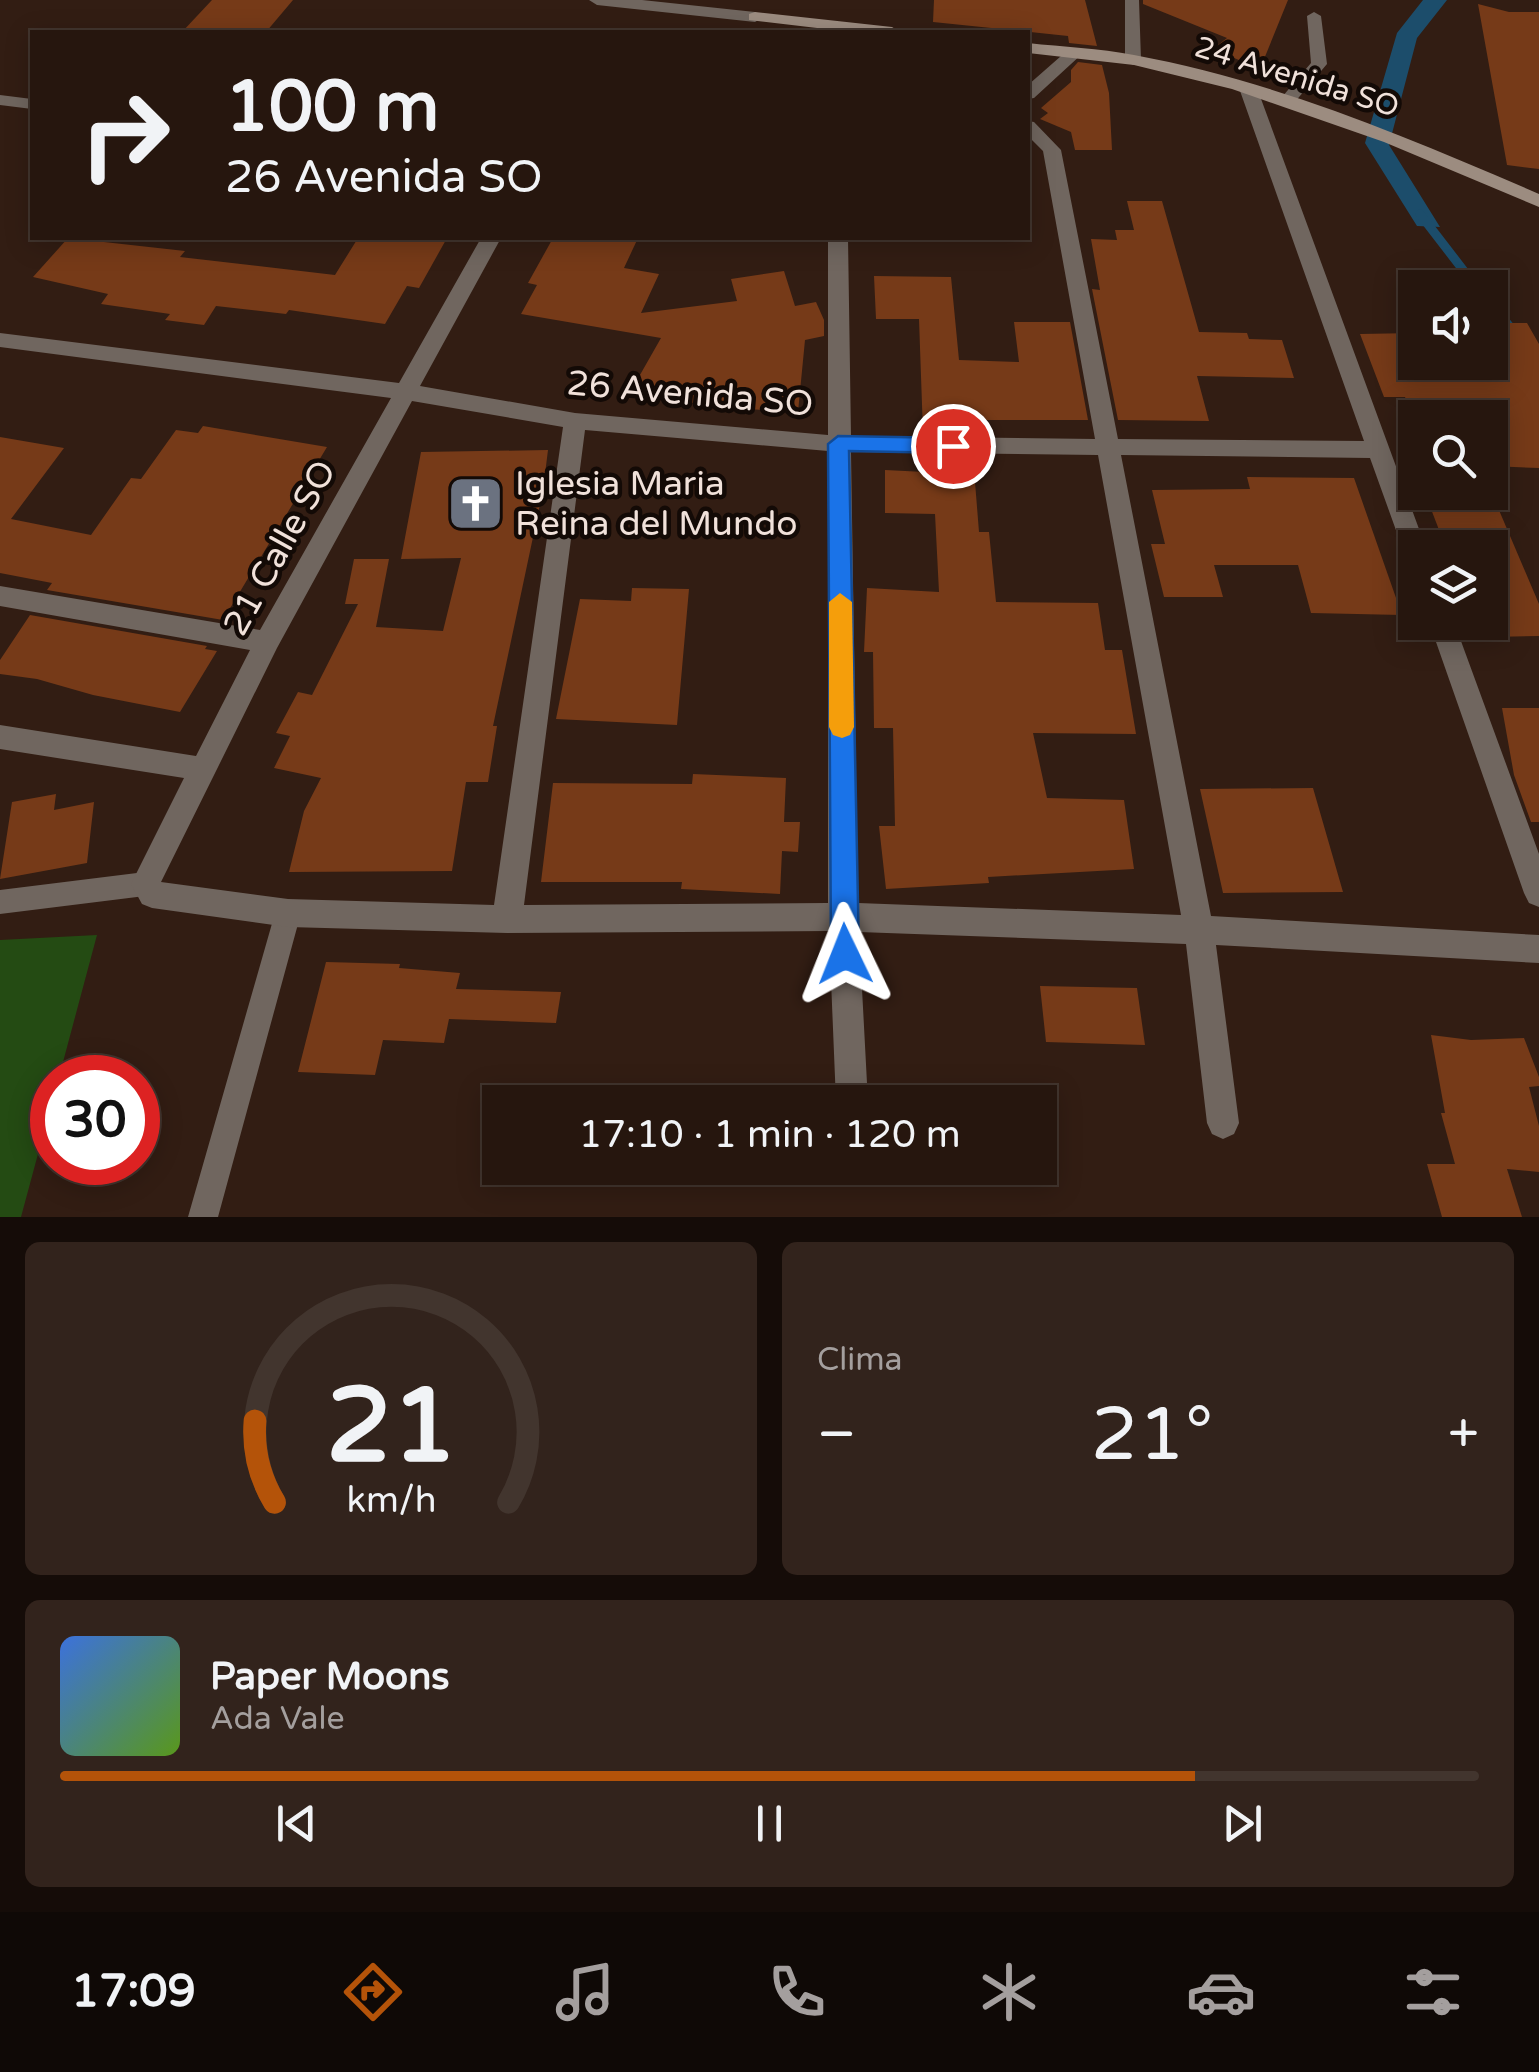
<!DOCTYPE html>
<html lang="es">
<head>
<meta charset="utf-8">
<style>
	:root { --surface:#26160e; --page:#32231c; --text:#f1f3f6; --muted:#a49f9e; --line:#42352e; --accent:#b45309 }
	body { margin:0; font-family:"Varela Round",sans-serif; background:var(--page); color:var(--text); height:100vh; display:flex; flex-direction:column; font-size:38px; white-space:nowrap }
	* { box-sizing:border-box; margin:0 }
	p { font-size:32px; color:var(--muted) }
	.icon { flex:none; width:55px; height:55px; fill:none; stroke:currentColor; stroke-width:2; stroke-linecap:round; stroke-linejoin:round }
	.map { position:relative; height:1217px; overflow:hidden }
	.sheet { display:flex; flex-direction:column; gap:25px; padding:25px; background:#150c08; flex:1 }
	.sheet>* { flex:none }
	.hud { position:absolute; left:30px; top:30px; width:1000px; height:210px; border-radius:0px; box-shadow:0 5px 25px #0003,0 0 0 2px var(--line); background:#26160e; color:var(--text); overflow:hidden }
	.controls { position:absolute; left:1398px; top:270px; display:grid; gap:20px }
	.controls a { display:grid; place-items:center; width:110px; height:110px; border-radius:0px; background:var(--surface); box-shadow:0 5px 25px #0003,0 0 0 2px var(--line); font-size:50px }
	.speed { position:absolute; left:30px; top:1055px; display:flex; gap:20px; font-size:50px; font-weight:700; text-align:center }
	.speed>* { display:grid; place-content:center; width:130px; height:130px; border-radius:50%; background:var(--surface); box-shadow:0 5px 25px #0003,0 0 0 2px var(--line); line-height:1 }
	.speed .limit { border:15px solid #d22; background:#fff; color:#111 }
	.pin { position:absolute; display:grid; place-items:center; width:85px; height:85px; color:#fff; margin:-42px; border:5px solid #fff; border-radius:50%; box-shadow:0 2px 10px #0007 }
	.me { position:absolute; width:110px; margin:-55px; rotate:358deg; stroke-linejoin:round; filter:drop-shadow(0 0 8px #0008) }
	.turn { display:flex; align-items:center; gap:35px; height:210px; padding:0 30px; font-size:45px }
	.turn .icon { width:130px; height:130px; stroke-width:2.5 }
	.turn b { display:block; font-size:70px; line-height:85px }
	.big { font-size:75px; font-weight:600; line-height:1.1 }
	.sheet .tile { flex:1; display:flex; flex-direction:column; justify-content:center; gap:15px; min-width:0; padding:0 35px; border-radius:15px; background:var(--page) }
	.sheet .dial { align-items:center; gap:0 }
	.dial svg { height:260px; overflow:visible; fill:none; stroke:var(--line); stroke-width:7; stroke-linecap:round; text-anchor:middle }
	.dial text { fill:var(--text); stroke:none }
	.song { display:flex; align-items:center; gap:30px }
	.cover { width:120px; height:120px; border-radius:15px; background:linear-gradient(135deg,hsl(220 70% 55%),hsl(90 70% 35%)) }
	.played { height:10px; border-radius:5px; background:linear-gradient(90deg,var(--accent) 80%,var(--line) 80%) }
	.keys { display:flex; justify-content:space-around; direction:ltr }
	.heat { display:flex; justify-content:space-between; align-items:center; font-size:55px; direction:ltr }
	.sheet .tiles { flex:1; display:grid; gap:25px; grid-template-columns:1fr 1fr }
	.tile:last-child { grid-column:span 2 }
	.trip { position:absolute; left:482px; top:1085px; width:575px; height:100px; border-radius:0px; background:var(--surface); box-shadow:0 5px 25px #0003,0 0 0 2px var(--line); font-weight:600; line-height:100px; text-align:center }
	.tab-bar { display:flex; height:160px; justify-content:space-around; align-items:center; background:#0f0906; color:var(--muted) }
	.tab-bar .icon { width:70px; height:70px }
	.tab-bar .selected { color:var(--accent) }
	.tab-bar b { font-size:45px; color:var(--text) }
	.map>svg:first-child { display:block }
	.green { fill:#244b13 }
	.water { fill:#1c4d6b }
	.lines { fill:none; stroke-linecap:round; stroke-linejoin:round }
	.stream-far1 { stroke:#1c4d6b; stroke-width:9 }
	.stream { stroke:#1c4d6b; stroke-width:10 }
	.building { fill:#763a18 }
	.lane { fill:#70665f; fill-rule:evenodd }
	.street { fill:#70665f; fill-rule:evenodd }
	.secondary { fill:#9c8c80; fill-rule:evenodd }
	.route { fill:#1a73e8; stroke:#114b97; stroke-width:2.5 }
	.slow { fill:#f59e0b }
	.labels { text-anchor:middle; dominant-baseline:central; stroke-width:9; stroke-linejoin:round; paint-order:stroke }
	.far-street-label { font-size:30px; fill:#f0e1da; stroke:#130a06 }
	.street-label { font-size:35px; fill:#f0e1da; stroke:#130a06 }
	.poi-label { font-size:35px; fill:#f0e1da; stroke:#130a06; text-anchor:start }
</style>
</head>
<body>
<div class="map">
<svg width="1539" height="1217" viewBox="0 0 1539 1217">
	<rect width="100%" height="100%" fill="#321d13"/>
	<path class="green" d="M97 935 59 1077 52 1078V1102L21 1217H0V940Z"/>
	<path class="water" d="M1423 0H1447L1417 38 1389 145 1440 227 1417 226 1365 143 1397 33Z"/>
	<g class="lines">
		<path class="stream-far1" d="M1420 214 1477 288
			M1490 303 1498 313"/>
		<path class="stream" d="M1496 310 1515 334"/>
	</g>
	<path class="building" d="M212 0H293L266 32H182Z
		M934 0H1085L1097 46 1069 43 1068 36 933 22Z
		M1143 0H1288L1260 69 1213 49 1227 38 1143 4Z
		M1478 4 1509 12H1539V169L1507 165Z
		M1078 62 1102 65 1109 93 1112 150H1075L1071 132 1040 119 1048 113 1041 108 1071 82V70Z
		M1127 201H1162L1199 332 1247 333 1249 339 1282 340 1294 378 1197 376 1209 421 1118 420 1092 289 1100 290 1091 239 1117 240 1115 230H1134Z
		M68 238 185 251 180 257 335 275 358 238H447L419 288 407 286 385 324 289 310 286 314 216 306 204 325 165 320 170 314 101 304 108 294 33 277Z
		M553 238H638L624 268 659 274 641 313 737 301 731 279 784 271 795 306 816 302 824 320V336L805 340 798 412 711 407 632 389 661 338 521 314 537 285 528 283Z
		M874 276 951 277 959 360 1019 362 1014 322H1070L1088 420H970L971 434 923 433 919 319H876Z
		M1490 323H1527L1539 344V468L1490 466V418H1413L1405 397H1384L1360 334 1415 333V362H1506Z
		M203 426 327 447 223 620 47 590 52 583 0 573V437L64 448 11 519 91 535 131 478 141 479 176 430 198 433Z
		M548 450 543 490 493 726H497L488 782H466L452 871 289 872 304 811 321 778 274 768 290 736 276 733 298 692 312 695 358 604H345L354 559H389L376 627 443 631 461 558 401 559 421 452Z
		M924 457H973L979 532H989L996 602 1098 603 1105 650H1122L1136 734 1033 733 1047 798 1124 800 1134 869 988 877 989 883 886 889 879 826H895L893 728H874L873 652H864L867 588 939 592 935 514 885 513V470L925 472Z
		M1247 477 1354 478 1402 615 1311 613 1298 565H1214L1223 597H1164L1151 544H1165L1152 490 1250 489Z
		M1490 489 1539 604V636L1490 637V548H1446L1426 496H1490Z
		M632 588 689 589 677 725 556 719 580 599 631 601Z
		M30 615 207 646 205 649 217 651 180 712 93 695 37 679 0 674V660Z
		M1502 708H1539V822H1531L1514 775Z
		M693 774 786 778 784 822H800L798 852 782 851 780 894 681 889 682 882H541L553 783 692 784Z
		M1313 788 1343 892 1223 893 1200 789Z
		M56 794 54 810 94 802 87 863 0 879 12 802Z
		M326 962 400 964 399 968 460 973 456 989 561 992 556 1023 449 1019 444 1043 383 1040 375 1075 298 1072Z
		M1040 986 1137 988 1145 1045 1046 1042Z
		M1431 1035 1471 1040 1524 1038 1539 1077V1086L1529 1087 1539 1126V1172L1507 1169 1522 1217H1442L1427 1164H1455L1441 1113H1445Z"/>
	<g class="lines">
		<path class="lane" d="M1125 0H1139L1141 60 1133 65 1125 60Z
			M1314 12 1321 16 1327 64 1294 103H1282V97L1311 63 1307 16Z
			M145 872 154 875 158 884 154 893 145 896 0 914V890Z
			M288 900 297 904 301 913 218 1217H188L275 913 279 904Z"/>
		<path class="street" d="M589 0H642L755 12 763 17 755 22 597 5Z
			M1069 49 1083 53 1034 98 1028 99V85Z
			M1248 83 1257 88 1426 548H1415V560L1406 558 1370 458 1121 455 1211 916 1539 935V963L1216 945 1239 1123 1234 1134 1223 1139 1212 1134 1207 1123 1186 944 859 932 868 1102H836L829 931 507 933 288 927 152 908 142 904 131 884 184 778 0 749V725L196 756 250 650 0 606V586L260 630 391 398 0 347V333L399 383 481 238H501L420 386 575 413 828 435V238H848L851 436 1095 439 1043 151 1028 136V121L1034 122 1061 150 1118 439 1364 441 1239 88ZM412 401 563 427 494 905 288 899 161 882 277 648ZM585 430 828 451V903L524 905ZM851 452 1098 455 1181 915 858 903Z
			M0 95 32 99V109L0 105Z
			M1429 622H1454L1539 854V907L1529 903 1524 893Z"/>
		<path class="secondary" d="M755 12 892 27 900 32H851L749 20V14Z
			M1028 43C1063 47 1099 48 1134 55 1275 81 1408 137 1539 194V207L1384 142 1232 89 1134 65 1028 53Z"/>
	</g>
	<path class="route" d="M838 436 953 438 964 446 953 453 849 451 859 954 855 964 845 967 835 964 831 954 828 444Z"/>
	<path class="slow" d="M840 593 852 602 854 727 850 735 842 738 833 735 829 727V602Z"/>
	<defs>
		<symbol id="church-square" viewBox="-11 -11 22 22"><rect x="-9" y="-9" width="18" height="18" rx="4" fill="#6b7280" stroke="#130a06"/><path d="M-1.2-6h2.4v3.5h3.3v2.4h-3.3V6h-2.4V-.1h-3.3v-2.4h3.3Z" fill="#fff"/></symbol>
	</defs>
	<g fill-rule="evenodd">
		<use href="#church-square" x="444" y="472" width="63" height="63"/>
	</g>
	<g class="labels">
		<g class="far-street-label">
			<text transform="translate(1297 77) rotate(17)">24 Avenida SO</text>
		</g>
		<g class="street-label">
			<text transform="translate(690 394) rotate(5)">26 Avenida SO</text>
			<text transform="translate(280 548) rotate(-61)">21 Calle SO</text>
		</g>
		<g class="poi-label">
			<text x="515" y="484">Iglesia Maria<tspan x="515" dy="40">Reina del Mundo</tspan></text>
		</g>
	</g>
</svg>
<div class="controls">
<a><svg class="icon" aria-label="sound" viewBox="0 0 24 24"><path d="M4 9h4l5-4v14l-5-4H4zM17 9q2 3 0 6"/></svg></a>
<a><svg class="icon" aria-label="search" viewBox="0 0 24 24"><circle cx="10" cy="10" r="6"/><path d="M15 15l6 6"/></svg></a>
<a><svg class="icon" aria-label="layers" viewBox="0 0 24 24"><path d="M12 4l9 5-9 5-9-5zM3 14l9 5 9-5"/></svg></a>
</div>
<div class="speed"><div class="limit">30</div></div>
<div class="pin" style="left:953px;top:446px;background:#d93025"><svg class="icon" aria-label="arrive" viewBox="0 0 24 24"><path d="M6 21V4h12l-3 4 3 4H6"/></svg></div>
<svg class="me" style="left:845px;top:954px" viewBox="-20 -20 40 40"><path d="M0-17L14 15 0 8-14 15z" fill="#1a73e8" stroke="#fff" stroke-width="4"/></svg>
<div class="trip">17:10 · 1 min · 120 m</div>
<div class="hud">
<div class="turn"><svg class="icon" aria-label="right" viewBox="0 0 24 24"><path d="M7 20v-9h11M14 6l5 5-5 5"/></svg><div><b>100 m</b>26 Avenida SO</div></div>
</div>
</div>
<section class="sheet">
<div class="tiles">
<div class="tile dial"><svg viewBox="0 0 100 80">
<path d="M14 69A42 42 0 1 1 86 69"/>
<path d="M14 69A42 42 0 0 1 8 44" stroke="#b45309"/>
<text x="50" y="56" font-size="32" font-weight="700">21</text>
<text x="50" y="72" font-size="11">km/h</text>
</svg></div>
<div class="tile"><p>Clima</p>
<div class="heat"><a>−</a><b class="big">21°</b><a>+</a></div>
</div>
<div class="tile">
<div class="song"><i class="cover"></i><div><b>Paper Moons</b><p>Ada Vale</p></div></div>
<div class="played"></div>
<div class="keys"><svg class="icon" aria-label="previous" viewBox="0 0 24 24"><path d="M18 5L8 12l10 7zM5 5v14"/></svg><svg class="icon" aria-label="pause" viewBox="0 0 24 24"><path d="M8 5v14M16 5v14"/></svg><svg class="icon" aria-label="next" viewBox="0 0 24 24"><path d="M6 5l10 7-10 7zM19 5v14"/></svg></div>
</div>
</div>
</section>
<nav class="tab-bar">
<b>17:09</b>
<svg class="icon selected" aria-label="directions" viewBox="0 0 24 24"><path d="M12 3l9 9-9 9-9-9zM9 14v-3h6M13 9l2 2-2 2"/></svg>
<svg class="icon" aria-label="music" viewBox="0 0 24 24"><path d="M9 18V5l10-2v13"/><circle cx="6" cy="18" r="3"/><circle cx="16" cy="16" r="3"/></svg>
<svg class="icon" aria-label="phone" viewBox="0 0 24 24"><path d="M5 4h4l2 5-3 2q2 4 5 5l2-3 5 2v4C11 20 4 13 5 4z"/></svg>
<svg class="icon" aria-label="climate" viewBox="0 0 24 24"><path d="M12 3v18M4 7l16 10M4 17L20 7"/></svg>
<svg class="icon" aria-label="car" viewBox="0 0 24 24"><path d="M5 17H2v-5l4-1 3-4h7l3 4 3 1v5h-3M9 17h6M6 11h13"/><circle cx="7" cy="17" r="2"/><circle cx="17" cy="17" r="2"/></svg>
<svg class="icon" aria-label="filters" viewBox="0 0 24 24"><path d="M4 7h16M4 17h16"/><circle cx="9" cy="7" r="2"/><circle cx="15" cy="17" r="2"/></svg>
</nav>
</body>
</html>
